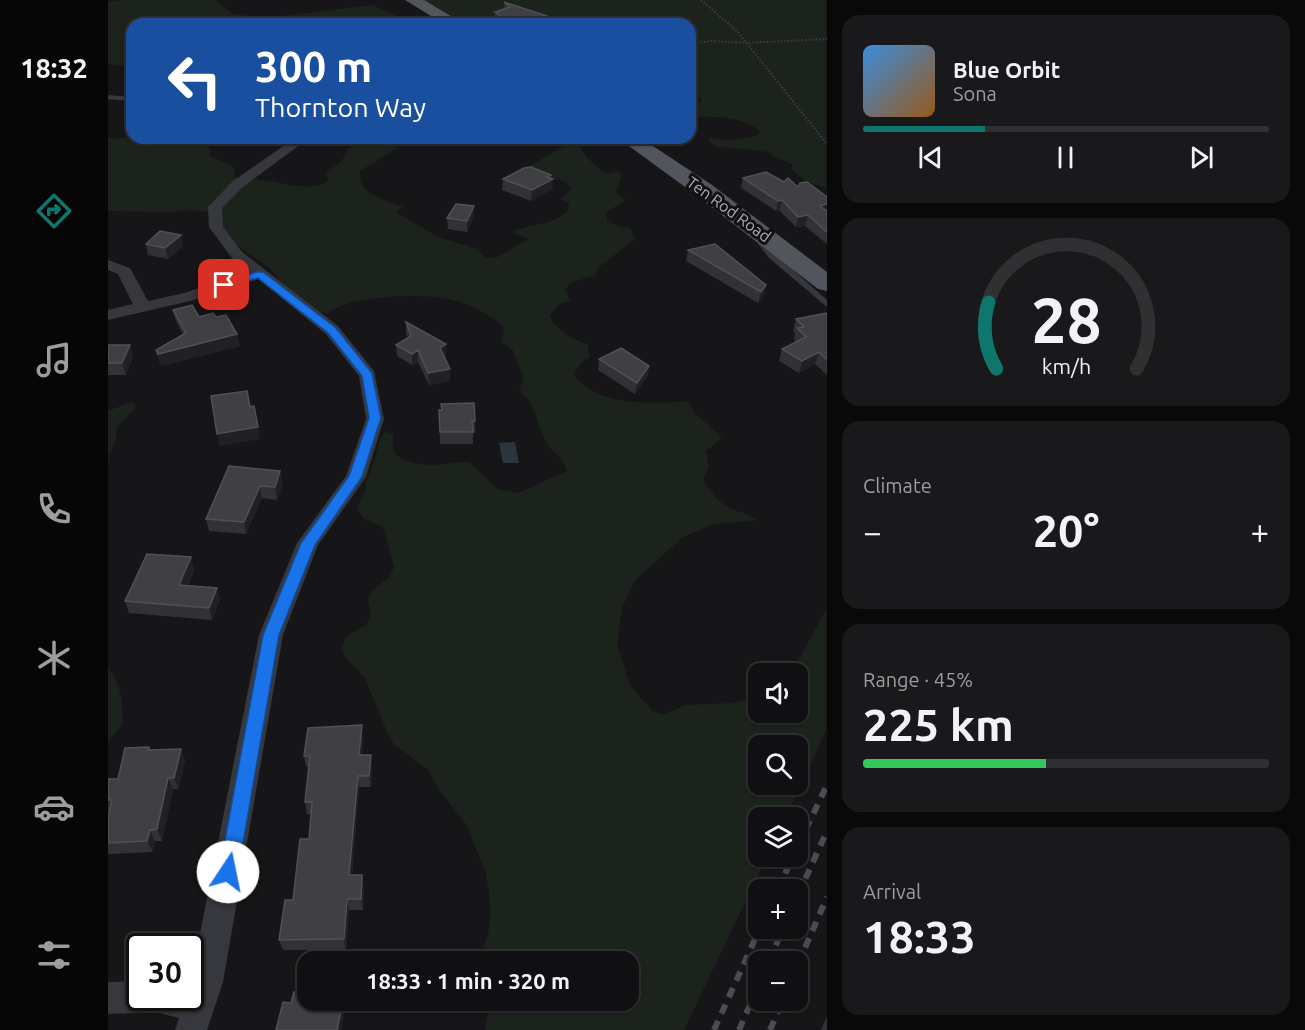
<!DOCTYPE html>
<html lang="en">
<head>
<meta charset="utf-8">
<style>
	:root { --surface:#101012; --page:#19191b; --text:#f1f3f6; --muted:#9c9d9f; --line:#303032; --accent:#0f766e }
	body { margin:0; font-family:Ubuntu,sans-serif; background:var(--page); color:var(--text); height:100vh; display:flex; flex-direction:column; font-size:22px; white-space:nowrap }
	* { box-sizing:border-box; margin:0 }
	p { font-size:20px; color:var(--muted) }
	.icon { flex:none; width:33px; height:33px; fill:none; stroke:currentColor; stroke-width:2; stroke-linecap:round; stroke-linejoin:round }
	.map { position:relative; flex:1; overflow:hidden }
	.details { display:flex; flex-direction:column; gap:15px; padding:15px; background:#09090a; width:478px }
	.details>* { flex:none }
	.top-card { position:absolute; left:18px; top:18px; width:570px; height:126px; border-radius:18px; box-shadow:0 2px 4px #0004,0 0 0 2px var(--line); background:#1a4fa0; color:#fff; overflow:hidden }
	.buttons { position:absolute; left:640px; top:663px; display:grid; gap:12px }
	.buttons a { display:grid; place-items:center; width:60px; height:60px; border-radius:12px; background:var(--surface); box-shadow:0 2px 4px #0004,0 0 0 2px var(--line); font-size:30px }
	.speed { position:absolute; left:18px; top:933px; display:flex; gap:12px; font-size:30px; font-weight:700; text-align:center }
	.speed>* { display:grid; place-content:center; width:78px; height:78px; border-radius:50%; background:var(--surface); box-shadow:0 2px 4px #0004,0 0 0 2px var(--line); line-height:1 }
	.speed .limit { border:3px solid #111; border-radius:9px; background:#fff; color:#111 }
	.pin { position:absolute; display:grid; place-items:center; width:51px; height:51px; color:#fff; margin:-26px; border-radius:12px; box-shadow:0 3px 9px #0006 }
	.me { position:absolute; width:66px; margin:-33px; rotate:11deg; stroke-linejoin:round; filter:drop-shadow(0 0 4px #0008) }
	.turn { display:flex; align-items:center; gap:21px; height:126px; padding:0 30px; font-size:27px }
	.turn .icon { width:78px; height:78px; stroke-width:2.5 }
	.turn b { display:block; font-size:42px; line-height:51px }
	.big { font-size:45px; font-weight:600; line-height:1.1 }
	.details .card { flex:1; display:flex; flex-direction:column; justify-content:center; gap:9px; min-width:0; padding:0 21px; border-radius:18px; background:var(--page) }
	.details .dial { align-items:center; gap:0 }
	.dial svg { height:156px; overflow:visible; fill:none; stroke:var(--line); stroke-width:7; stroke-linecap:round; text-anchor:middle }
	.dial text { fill:var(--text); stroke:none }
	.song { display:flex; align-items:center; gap:18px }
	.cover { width:72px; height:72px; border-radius:9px; background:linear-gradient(135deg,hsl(210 70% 55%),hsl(30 70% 35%)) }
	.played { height:6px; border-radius:3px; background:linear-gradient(90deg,var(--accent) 30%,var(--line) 30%) }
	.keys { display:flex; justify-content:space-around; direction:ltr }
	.heat { display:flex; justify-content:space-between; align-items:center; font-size:33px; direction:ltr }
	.charge { height:9px; border-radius:4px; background:linear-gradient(90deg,#34c759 45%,var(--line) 0) }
	.trip { position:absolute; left:189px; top:951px; width:342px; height:60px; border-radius:18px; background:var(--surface); box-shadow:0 2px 4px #0004,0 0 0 2px var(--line); font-weight:600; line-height:60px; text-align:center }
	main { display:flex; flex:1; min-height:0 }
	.menu { display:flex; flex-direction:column; width:108px; justify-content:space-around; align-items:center; background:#060607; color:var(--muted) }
	.menu .icon { width:42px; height:42px }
	.menu .current { color:var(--accent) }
	.menu b { font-size:27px; color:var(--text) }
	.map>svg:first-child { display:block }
	.green { fill:#1c231d; fill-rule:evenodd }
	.water { fill:#2c353c }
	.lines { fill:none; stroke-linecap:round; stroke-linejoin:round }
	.path { stroke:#3d3f44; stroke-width:2; stroke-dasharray:1.5 2; stroke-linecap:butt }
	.service { fill:#37383d; fill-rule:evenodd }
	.minor { fill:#37383d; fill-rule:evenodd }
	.primary { fill:#53555c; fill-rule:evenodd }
	.rail { stroke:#4a4c52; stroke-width:6; stroke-dasharray:10 8; stroke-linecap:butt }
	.wall { fill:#323236 }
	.shaded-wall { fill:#212124 }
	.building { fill:#3f3f44; stroke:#4f5156; stroke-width:1.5 }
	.route { fill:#1a73e8; stroke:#114b97; stroke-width:1.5 }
	.labels { text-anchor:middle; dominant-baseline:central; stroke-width:6; stroke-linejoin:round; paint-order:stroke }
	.far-street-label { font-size:16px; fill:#a8adb8; stroke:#111113 }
</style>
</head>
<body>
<main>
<nav class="menu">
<b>18:32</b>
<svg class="icon current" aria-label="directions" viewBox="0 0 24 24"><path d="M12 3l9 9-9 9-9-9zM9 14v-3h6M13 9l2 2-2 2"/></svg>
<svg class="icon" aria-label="music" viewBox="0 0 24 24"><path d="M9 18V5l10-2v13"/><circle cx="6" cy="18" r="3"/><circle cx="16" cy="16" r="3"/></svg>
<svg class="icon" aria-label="phone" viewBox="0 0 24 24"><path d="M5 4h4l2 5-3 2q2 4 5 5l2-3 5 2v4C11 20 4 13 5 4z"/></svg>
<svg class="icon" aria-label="climate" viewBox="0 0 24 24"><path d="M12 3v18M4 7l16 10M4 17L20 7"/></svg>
<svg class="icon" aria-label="car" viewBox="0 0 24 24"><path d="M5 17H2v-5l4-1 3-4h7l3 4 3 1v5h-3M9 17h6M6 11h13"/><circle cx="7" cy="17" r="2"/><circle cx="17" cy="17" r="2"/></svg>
<svg class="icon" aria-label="filters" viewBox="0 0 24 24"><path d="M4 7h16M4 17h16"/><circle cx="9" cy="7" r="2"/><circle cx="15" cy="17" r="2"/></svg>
</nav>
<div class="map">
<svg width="719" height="1030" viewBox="0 0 719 1030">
	<rect width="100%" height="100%" fill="#161618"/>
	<path class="green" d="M12 0H109L108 1 125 14 158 18 265 5 299 21 286 24H24V66L0 64V2Z
		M306 0H718V187L699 183 683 169 684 165C677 159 667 159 660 152L606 146 599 137 620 141 649 136 652 131C633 117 611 116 588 117L582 105 594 101 592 97 582 91V24H455L397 12 382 17 384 23 351 24Z
		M24 137 96 138V142L102 148 101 156 125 166 127 177C138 180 149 179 161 181 179 184 201 191 219 182L220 178 217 175 235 159 239 149 267 138H293L295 144 252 171C248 194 278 201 295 207L288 212 330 237 367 248 378 258 390 257 420 239 405 232C424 222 439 228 459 212L461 203 453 199 463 189 456 181 419 171 424 165 467 139C476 155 483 164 499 174L511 171 513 177 508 192 517 200 498 213 499 222 511 226 522 228 527 239 491 267 487 275 462 283 457 290 463 301 451 304 442 315C446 330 466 340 480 344L481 358 476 360 466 373C482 407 548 404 580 401L585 411 614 438 598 451 601 467 595 480C599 488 611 502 618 506 628 512 639 512 649 520L605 524 575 537 527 580 514 608 509 644 522 685 544 711 556 715 577 705 626 703 651 696V712H690V674L684 673 718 609V731L678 817 651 818V856L659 857 576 1030H377L382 1001 520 1000V962L374 961 373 953 380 935 383 908 378 874 358 824 330 788 320 770 286 744 280 734 257 678 238 658 235 651 234 646 238 637 259 624 263 614 260 600 263 592 282 576 286 567 275 527 256 519 249 509 258 489V482L268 455 270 444 277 431 285 434V450C299 472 338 463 361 462L389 489 410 493 459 471C455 456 443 453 437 440 425 418 432 409 411 390L416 379 405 350 393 342 396 330 394 325C378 313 359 302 340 299 313 293 240 295 219 314L210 311 177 287 164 270 123 241 116 231 113 221 114 213 77 210 62 212 0 211V139ZM651 746H690V784H651Z
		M23 402 27 404V408L9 427 7 442 1 455 0 465V411Z
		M0 668C14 683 14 704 15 723L0 742Z"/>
	<path class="water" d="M407 442 411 463H395L391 443Z"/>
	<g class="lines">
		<path class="path" d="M593 0 629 31 719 144
			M582 44 603 41 639 43 719 39"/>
		<path class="service" d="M0 95 24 97V101L0 99Z
			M646 235H652L667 254 719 300V307L661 258 645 237Z"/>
		<path class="minor" d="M187 138H201L135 187 114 208 115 227 134 252 230 326 266 371 276 419 258 477 210 545 175 635 115 982 99 1030H67L71 1018 39 1010 32 1013 0 1014V982L32 981V998H82V984L151 635 189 543 238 476 258 419 251 376 218 334 150 279 86 300 0 320V310L25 304 10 274 0 270V260L22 268 40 301 76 293 141 272 124 258 101 227 100 207 125 181Z"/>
		<path class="primary" d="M297 0H316L356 24H336Z
			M510 138H533L604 185 719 272V291L710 289 588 195Z"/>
		<path class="rail" d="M690 846 719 785
			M670 890 685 856
			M690 895 719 831
			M661 962 675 928
			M690 964 719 897
			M606 1030 652 928
			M631 1030 651 984
			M662 1030 675 1000"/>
	</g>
	<path class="wall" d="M396 2 458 24H391L386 20 387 12 396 9Z
		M443 175 442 178 445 179 444 189 423 201 394 190 395 179Z
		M635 178 676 182 719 197V244L697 226 688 227 671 210 668 211 633 188Z
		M366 206V217L359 232 340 229 339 218Z
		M38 244 75 246 60 259 40 255Z
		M580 250 658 285 655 297 650 303 578 261Z
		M65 310 91 317H108L129 334 132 346 53 366 48 350 75 334 68 321Z
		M719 313V375L707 364 691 373 671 361 674 349 688 342 686 340 687 333 685 331 688 319Z
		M298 322 338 356 336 357 342 381 321 385 310 362 304 365 289 356 288 345 300 338 298 334Z
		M0 345H22L25 357 18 375H0Z
		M491 359 541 366 539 377 527 394 490 370Z
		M331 410 367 421V433H365V444H332Z
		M172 471 175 483 169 500 154 498 138 534 101 531 98 519Z
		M83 557 86 570 80 586 109 588 112 600 104 620 21 613 17 601Z
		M255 737 254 755 264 767 263 787H251L244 875H254L256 886 255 910H241L238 950H175L171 940 185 900 201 839 203 814H199L197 802 201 767H198L196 756Z
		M41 747 43 750 73 749 77 761 70 789H65L54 841H47L45 852 0 854V818L2 812H0V779H10Z
		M719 1016V1030H713Z"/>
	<path class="shaded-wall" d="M443 175 442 180 445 179 444 189 423 201 424 190 439 177Z
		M674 200 671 210 668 211 670 201Z
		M719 204V214L712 206Z
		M366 206V217L359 232V221Z
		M700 215 697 226 688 227 690 217Z
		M73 235 75 246 60 259 57 248Z
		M658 285 655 297 650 303 653 292Z
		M129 334 132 346 53 366 50 354Z
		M338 344V356L332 359V348Z
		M22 345 25 357 18 375 14 363Z
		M310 350V362L304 365V354Z
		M711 352 707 364 691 373 694 361Z
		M541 366 539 377 527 394 529 383Z
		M342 369V381L321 385 320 373Z
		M150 427 152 439 112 446 109 434Z
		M172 471 175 483 169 500 167 487Z
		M152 486 154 498 138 534 136 522Z
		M83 557 86 570 75 597 71 585Z
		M109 588 112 600 104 620 101 608Z
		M254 725 255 737 253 767 251 755Z
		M73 749 77 761 70 789 66 778Z
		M263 755 264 767 263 787 261 776Z
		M250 776 251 787 243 886 241 875Z
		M60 778 65 789 54 841 49 829Z
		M42 830 47 841 45 852 39 841Z
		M254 875 256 886 255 910 253 899Z
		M239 899 241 910 238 950 236 939Z
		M235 1000H236L237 1008 233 1030H229Z"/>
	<path class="building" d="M396 2 454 21 458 24H421L420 23 404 24 387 12 402 7Z
		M292 18 302 24 267 23Z
		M423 167 443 175 439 177 445 179 424 190 395 179 416 168Z
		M658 172 676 182 680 178 690 187 692 183 699 182 719 197V204L712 206 719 211V232L700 215 690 217 674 200 670 201 635 178Z
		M348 204 366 206 359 221 339 218Z
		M52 231 73 235 57 248 38 244Z
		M607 244 658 285 653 292 580 250Z
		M84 305 91 317 105 313 108 317 118 315 129 334 50 354 48 350 78 333 65 310Z
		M719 313V360L711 352 694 361 674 349 698 337 689 328 696 327 688 319Z
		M298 322 338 344 332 348 342 369 320 373 310 350 304 354 288 345 303 336Z
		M0 345H22L14 363H0Z
		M513 348 541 366 529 383 491 359Z
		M139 391 142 407 146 406 150 427 109 434 103 396Z
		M366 403 367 421H364L365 432H332L331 410H334L333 404Z
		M121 466 172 471 167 487 152 486 136 522 98 519Z
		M39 554 83 557 71 585 109 588 101 608 17 601Z
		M254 725 251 755H263L261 776H250L241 875H254L253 899H239L236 939 171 940 177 900H185L192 839H201L204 802H197L202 756H196L200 728Z
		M41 747 40 750 73 749 66 778H60L49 829 42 830 39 841 0 843V818L4 800H0V779H10L17 748Z
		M186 992 200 994V1000H235L229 1030H168L175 1002 183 1003Z"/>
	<path class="route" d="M148 272H155L228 328 264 373 273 418 254 477 207 545 171 635 130 872 127 879 120 881 114 879 111 872 155 635 193 543 241 476 261 418 254 376 220 333 150 278 116 288 110 285Z"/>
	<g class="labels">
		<g class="far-street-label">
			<text transform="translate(621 209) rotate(36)">Ten Rod Road</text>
		</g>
	</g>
</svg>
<div class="buttons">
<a><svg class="icon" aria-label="sound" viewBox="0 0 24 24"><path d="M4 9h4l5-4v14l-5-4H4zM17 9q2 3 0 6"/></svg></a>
<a><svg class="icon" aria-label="search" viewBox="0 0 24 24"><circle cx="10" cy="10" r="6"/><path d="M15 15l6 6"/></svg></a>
<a><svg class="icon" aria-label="layers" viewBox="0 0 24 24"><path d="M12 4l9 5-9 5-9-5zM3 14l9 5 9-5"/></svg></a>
<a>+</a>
<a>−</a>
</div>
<div class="speed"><div class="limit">30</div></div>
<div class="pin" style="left:116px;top:285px;background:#d93025"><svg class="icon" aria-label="arrive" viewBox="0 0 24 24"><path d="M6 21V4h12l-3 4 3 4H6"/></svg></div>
<svg class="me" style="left:120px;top:872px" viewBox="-20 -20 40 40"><circle r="19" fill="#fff"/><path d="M0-13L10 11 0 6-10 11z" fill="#1a73e8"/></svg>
<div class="trip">18:33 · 1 min · 320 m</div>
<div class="top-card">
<div class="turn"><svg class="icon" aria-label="left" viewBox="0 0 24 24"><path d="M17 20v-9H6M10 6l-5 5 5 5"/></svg><div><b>300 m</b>Thornton Way</div></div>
</div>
</div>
<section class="details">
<div class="card">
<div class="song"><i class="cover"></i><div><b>Blue Orbit</b><p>Sona</p></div></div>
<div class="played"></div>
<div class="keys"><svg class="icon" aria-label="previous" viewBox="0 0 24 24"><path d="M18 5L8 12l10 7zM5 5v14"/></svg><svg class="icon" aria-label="pause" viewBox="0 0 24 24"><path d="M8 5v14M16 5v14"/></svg><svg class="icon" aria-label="next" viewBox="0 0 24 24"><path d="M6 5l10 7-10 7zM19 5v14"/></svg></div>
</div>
<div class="card dial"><svg viewBox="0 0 100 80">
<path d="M14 69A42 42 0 1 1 86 69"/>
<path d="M14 69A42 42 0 0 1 10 35" stroke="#0f766e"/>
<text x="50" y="56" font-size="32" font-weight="700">28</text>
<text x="50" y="72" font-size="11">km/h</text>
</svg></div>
<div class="card"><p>Climate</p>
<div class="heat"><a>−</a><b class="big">20°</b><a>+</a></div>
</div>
<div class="card"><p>Range · 45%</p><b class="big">225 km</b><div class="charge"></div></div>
<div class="card"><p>Arrival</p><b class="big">18:33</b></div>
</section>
</main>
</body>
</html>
